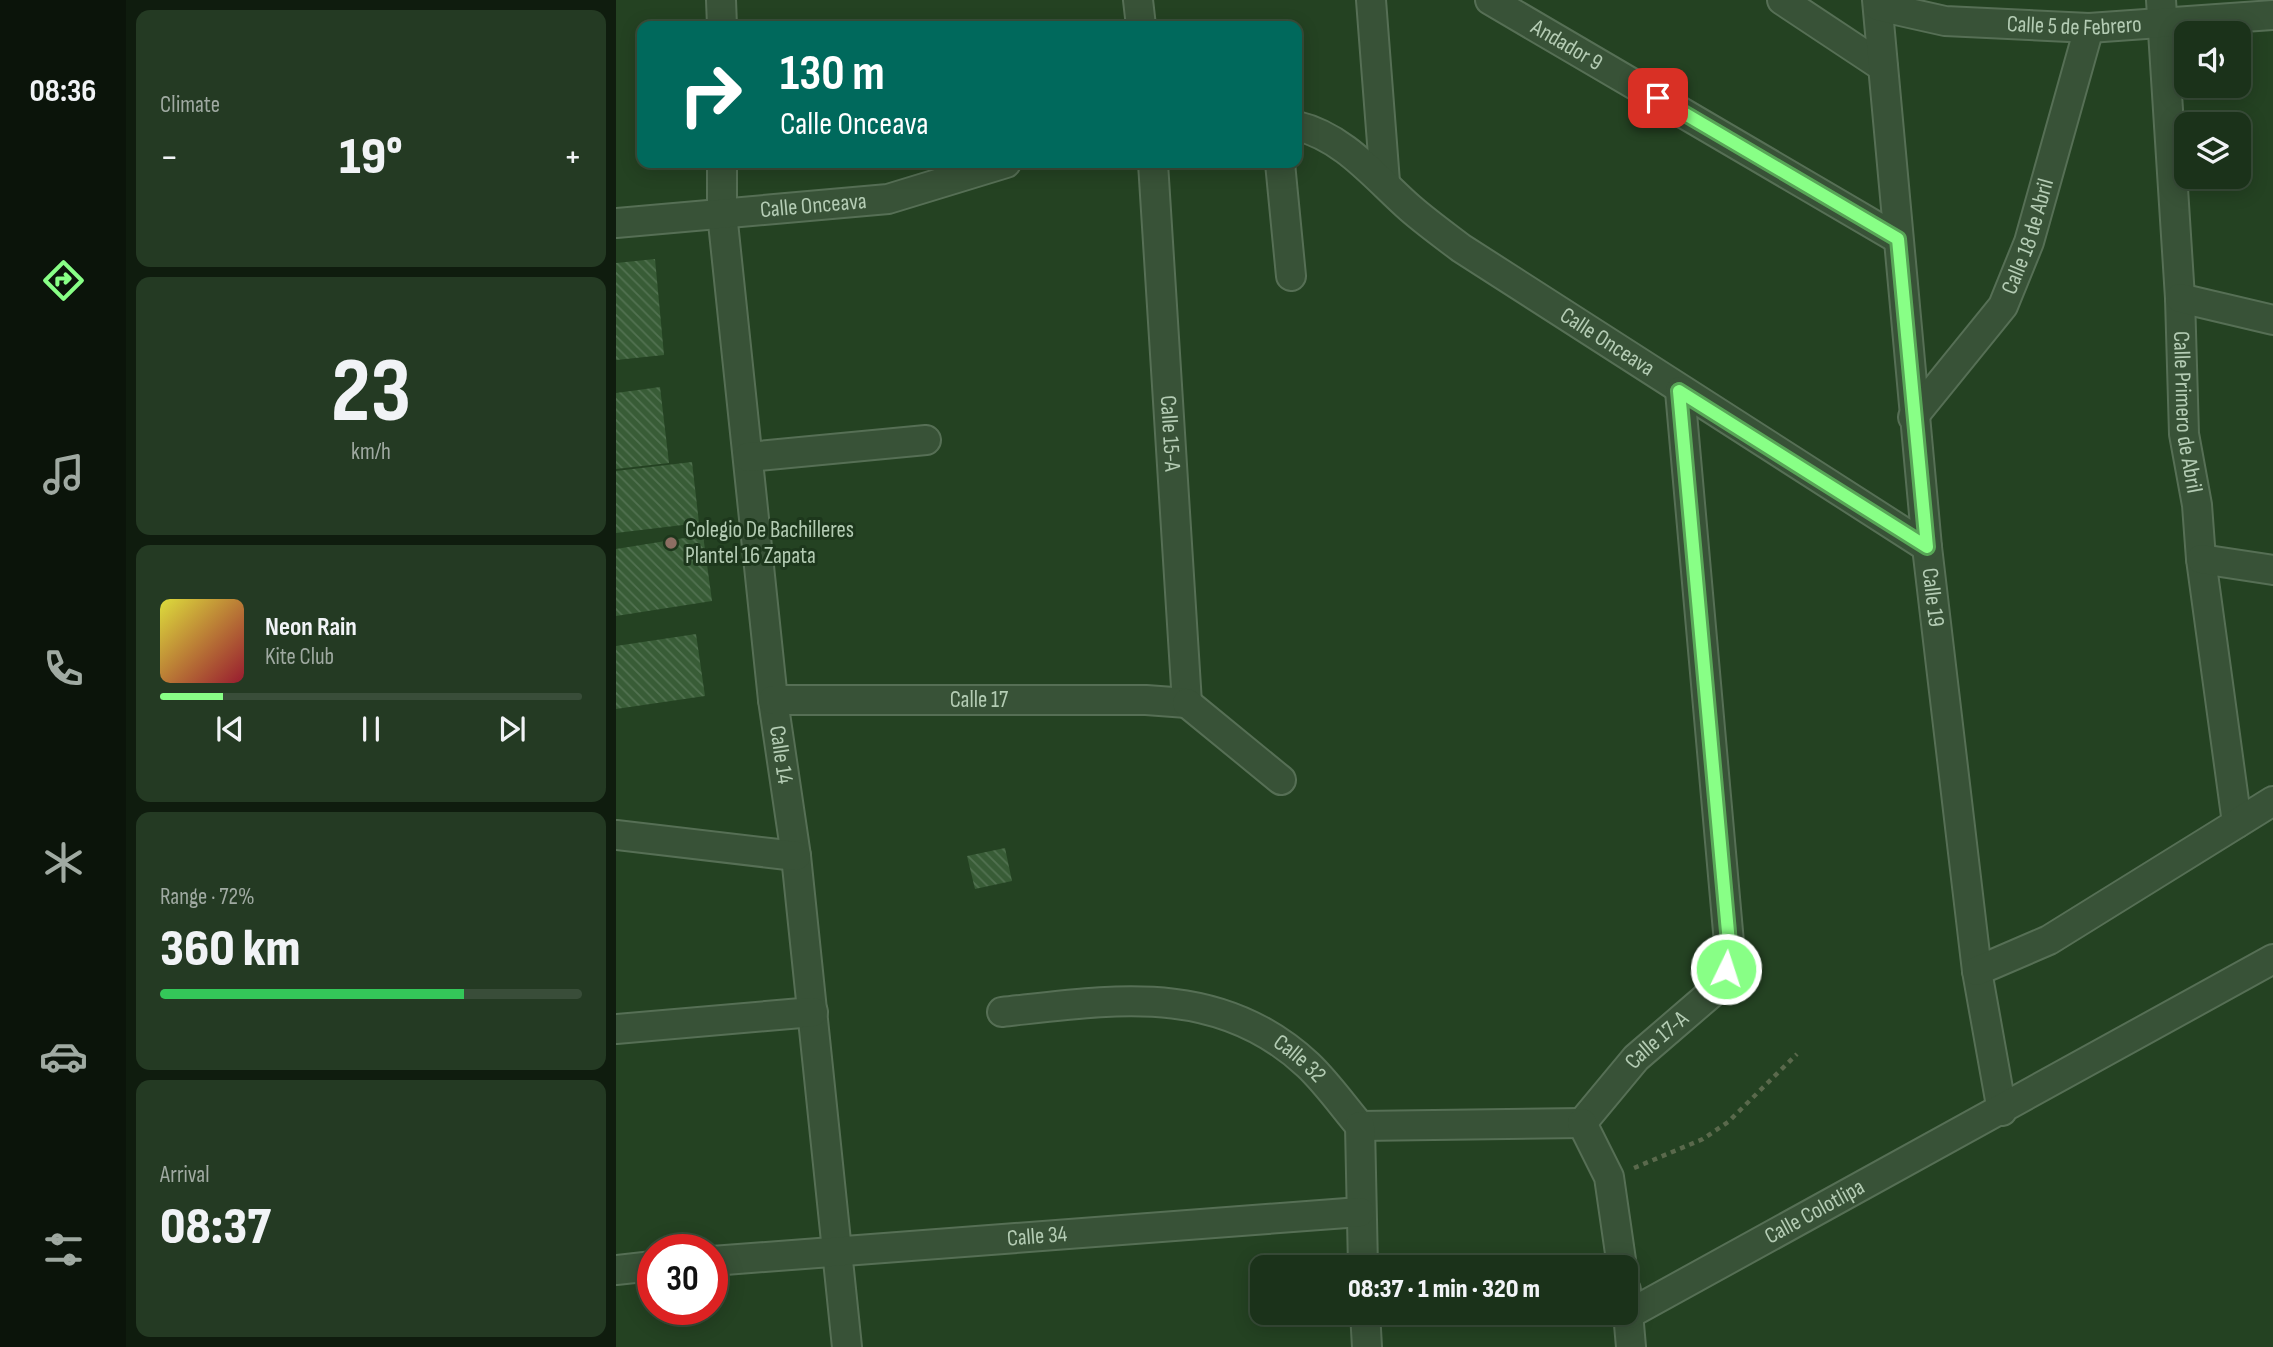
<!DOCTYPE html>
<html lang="en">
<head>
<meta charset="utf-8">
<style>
	:root { --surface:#1b321a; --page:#243a23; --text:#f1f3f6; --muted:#a0aaa2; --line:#394d39; --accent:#88ff86 }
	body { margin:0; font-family:"Sofia Sans Condensed",sans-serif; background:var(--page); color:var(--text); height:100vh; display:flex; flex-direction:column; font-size:26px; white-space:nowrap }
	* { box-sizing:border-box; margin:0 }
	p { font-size:23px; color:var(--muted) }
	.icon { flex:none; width:38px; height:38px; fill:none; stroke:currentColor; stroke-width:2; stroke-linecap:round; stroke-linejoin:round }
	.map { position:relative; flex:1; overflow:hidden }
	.details { display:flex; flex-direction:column; gap:10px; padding:10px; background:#0f1c0e; width:490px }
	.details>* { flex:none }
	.guide { position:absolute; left:21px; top:21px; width:665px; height:147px; border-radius:14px; box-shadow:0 4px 18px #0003,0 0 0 2px var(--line); background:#00695c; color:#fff; overflow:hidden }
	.controls { position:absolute; left:1558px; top:21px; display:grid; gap:14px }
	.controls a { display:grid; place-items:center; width:77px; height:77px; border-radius:14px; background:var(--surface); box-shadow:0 4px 18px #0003,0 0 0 2px var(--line); font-size:35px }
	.speed { position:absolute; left:21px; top:1234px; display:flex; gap:14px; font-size:35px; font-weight:700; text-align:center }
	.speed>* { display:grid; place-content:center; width:91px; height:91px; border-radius:50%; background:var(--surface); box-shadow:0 4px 18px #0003,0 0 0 2px var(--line); line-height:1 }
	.speed .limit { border:10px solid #d22; background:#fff; color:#111 }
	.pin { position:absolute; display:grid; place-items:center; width:60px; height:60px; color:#fff; margin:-30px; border-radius:14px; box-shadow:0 4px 10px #0006 }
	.me { position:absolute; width:77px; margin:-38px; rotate:4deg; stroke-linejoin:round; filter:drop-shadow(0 0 5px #0008) }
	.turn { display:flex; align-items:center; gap:24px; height:147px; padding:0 28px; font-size:32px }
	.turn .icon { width:91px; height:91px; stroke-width:2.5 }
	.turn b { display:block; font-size:49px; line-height:60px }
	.big { font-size:52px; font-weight:800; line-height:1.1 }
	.details .tile { flex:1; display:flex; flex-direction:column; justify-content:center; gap:10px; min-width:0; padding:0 24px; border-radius:14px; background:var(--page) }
	.details .dial { align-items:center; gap:0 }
	.dial b { font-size:91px; line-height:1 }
	.song { display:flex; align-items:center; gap:21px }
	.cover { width:84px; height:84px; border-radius:10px; background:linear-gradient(135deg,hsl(60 70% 55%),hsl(350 70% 35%)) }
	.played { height:7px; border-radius:4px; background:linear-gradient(90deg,var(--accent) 15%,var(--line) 15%) }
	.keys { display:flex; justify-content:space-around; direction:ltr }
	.heat { display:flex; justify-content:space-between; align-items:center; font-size:38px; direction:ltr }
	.charge { height:10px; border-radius:5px; background:linear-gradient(90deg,#34c759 72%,var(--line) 0) }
	.trip { position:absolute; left:634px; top:1255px; width:388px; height:70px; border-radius:14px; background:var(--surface); box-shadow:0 4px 18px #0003,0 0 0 2px var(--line); font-weight:800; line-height:70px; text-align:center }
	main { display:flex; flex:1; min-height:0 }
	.menu { display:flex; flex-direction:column; width:126px; justify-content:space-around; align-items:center; background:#0b140a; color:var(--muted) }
	.menu .icon { width:49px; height:49px }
	.menu .active { color:var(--accent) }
	.menu b { font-size:32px; color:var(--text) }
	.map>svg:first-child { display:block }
	.building { fill:url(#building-back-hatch) }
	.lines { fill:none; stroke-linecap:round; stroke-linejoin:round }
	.minor-casing { stroke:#566f55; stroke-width:32 }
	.path { stroke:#5a694c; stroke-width:4.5; stroke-dasharray:5 5; stroke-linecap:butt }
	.minor { stroke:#385237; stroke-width:28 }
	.route-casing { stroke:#58a657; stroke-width:18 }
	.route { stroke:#88ff86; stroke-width:12 }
	.education-dot { fill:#8d6e63; stroke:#1d371c; stroke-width:2.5 }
	.labels { text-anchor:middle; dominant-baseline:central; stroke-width:6; stroke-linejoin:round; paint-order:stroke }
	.street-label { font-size:23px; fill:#b4ccb4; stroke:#1d371c }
	.poi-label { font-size:23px; fill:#b4ccb4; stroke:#1d371c; text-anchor:start }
</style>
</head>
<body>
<main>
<nav class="menu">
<b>08:36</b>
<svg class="icon active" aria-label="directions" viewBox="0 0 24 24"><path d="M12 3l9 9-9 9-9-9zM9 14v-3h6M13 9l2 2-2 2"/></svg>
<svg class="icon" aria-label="music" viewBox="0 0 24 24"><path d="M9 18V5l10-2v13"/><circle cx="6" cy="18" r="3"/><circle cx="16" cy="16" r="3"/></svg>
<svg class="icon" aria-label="phone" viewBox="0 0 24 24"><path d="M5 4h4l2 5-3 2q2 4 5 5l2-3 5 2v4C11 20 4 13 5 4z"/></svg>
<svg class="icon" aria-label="climate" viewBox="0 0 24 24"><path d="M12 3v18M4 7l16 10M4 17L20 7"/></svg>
<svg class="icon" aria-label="car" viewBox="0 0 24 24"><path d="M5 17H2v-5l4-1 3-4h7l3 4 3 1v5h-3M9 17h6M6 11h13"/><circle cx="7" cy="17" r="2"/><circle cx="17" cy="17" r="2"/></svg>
<svg class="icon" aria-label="filters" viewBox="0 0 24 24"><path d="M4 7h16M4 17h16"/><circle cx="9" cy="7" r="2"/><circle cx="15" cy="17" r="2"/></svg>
</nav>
<section class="details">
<div class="tile"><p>Climate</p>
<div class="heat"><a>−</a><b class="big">19°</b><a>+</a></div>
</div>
<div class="tile dial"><b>23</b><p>km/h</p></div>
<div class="tile">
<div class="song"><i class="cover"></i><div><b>Neon Rain</b><p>Kite Club</p></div></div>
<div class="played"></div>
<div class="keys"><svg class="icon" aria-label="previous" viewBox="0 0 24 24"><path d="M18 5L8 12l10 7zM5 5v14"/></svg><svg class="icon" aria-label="pause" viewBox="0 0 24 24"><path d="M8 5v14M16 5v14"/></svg><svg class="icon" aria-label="next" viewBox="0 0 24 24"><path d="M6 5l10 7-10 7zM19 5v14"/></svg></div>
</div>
<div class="tile"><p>Range · 72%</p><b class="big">360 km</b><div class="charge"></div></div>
<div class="tile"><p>Arrival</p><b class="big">08:37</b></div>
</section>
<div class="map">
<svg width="1657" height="1347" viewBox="0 0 1657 1347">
	<defs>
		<pattern id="building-back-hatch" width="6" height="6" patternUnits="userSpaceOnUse" patternTransform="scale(1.75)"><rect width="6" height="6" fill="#385c36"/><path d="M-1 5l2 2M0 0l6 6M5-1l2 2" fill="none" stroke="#527251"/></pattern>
	</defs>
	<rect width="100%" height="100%" fill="#244222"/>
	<path class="building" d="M39 259 48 355 0 360V263Z
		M44 387 53 463 0 469V393Z
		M76 462 83 523 0 533V471Z
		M87 535 96 601 0 616V549Z
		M80 634 89 696 0 709V646Z
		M389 848 396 881 359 889 351 856Z"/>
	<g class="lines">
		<defs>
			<g id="minor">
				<path d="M105 0 106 26"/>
				<path d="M522 0 525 26"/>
				<path d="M755 0 769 182"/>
				<path id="s1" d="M874 0 1282 239"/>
				<path d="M1166 0 1267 67"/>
				<path id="s2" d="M1261 0 1311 547 1361 971 1386 1111"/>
				<path id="s3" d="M1545 0 1564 298 1568 434 1581 505 1585 559 1621 823"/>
				<path id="s4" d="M1262 6 1329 21 1473 28 1657 15"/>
				<path id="s5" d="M681 126C728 137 759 177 794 208 810 222 828 235 845 248L1311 547"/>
				<path id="s6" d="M106 163V213L157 700 180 856 231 1347"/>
				<path id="s7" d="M537 163 571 703"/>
				<path d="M664 163 675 276"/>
				<path id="s8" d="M0 223 272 199 390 163"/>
				<path d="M1564 298 1657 320"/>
				<path id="s9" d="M1297 417 1387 306 1413 242 1473 28"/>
				<path d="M132 457 310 440"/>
				<path d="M1585 559 1657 570"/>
				<path id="s10" d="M157 700H530L571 703"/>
				<path d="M571 703 665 780"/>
				<path d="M0 835 180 856"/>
				<path d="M1361 971 1433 940 1657 801"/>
				<path id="s11" d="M386 1012C496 1000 602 981 692 1065 711 1083 727 1106 744 1126L966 1123"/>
				<path d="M0 1029 197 1012"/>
				<path id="s12" d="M966 1123 1020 1058 1106 984 1114 954 1064 391"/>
				<path d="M966 1123 993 1177 1006 1267"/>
				<path d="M744 1126 747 1267"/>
				<path id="s13" d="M96 1261 744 1212"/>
				<path d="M0 1270 37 1266"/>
				<path d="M1010 1290 1015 1347"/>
				<path d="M749 1312 751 1347"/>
				<path id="s14" d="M1013 1314 1657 959"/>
			</g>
		</defs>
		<use href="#minor" class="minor-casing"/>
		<path class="path" d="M1018 1168 1087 1139 1112 1122 1181 1054"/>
		<use href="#minor" class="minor"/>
	</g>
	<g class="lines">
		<defs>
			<path id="route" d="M1042 98 1282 239 1311 547 1063 391 1114 954 1110 969"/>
		</defs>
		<use href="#route" class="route-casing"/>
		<use href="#route" class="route"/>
	</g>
	<circle class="education-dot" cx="55" cy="543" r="7"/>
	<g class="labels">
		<g class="street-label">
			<text stroke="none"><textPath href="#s4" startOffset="198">Calle 5 de Febrero</textPath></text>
			<text stroke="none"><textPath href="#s1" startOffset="89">Andador 9</textPath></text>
			<text stroke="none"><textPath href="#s8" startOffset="198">Calle Onceava</textPath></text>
			<text stroke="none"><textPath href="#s9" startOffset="217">Calle 18 de Abril</textPath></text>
			<text stroke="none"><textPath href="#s5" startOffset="380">Calle Onceava</textPath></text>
			<text stroke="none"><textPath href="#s3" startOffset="413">Calle Primero de Abril</textPath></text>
			<text stroke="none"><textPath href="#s7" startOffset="271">Calle 15-A</textPath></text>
			<text stroke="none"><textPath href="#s2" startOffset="600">Calle 19</textPath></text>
			<text stroke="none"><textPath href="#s10" startOffset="206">Calle 17</textPath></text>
			<text stroke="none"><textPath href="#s6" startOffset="595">Calle 14</textPath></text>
			<text stroke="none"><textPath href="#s12" startOffset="112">Calle 17-A</textPath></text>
			<text stroke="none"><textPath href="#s11" startOffset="312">Calle 32</textPath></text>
			<text stroke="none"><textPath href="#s14" startOffset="212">Calle Colotlipa</textPath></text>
			<text stroke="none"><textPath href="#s13" startOffset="326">Calle 34</textPath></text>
		</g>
		<g class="poi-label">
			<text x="69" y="530">Colegio De Bachilleres<tspan x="69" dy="26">Plantel 16 Zapata</tspan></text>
		</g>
	</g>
</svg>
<div class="controls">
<a><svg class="icon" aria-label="sound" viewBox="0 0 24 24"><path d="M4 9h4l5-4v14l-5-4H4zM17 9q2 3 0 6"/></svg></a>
<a><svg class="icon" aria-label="layers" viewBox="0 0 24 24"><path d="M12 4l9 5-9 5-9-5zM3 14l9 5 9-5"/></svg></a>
</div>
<div class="speed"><div class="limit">30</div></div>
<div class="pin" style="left:1042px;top:98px;background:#d93025"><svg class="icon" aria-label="arrive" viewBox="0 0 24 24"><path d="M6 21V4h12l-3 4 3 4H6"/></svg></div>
<svg class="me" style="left:1110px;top:969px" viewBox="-20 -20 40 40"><circle r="17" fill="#88ff86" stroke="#fff" stroke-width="3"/><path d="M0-11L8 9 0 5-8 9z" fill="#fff"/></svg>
<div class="trip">08:37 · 1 min · 320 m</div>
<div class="guide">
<div class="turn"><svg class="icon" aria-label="right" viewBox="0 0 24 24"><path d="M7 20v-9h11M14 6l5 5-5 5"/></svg><div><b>130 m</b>Calle Onceava</div></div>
</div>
</div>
</main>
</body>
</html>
